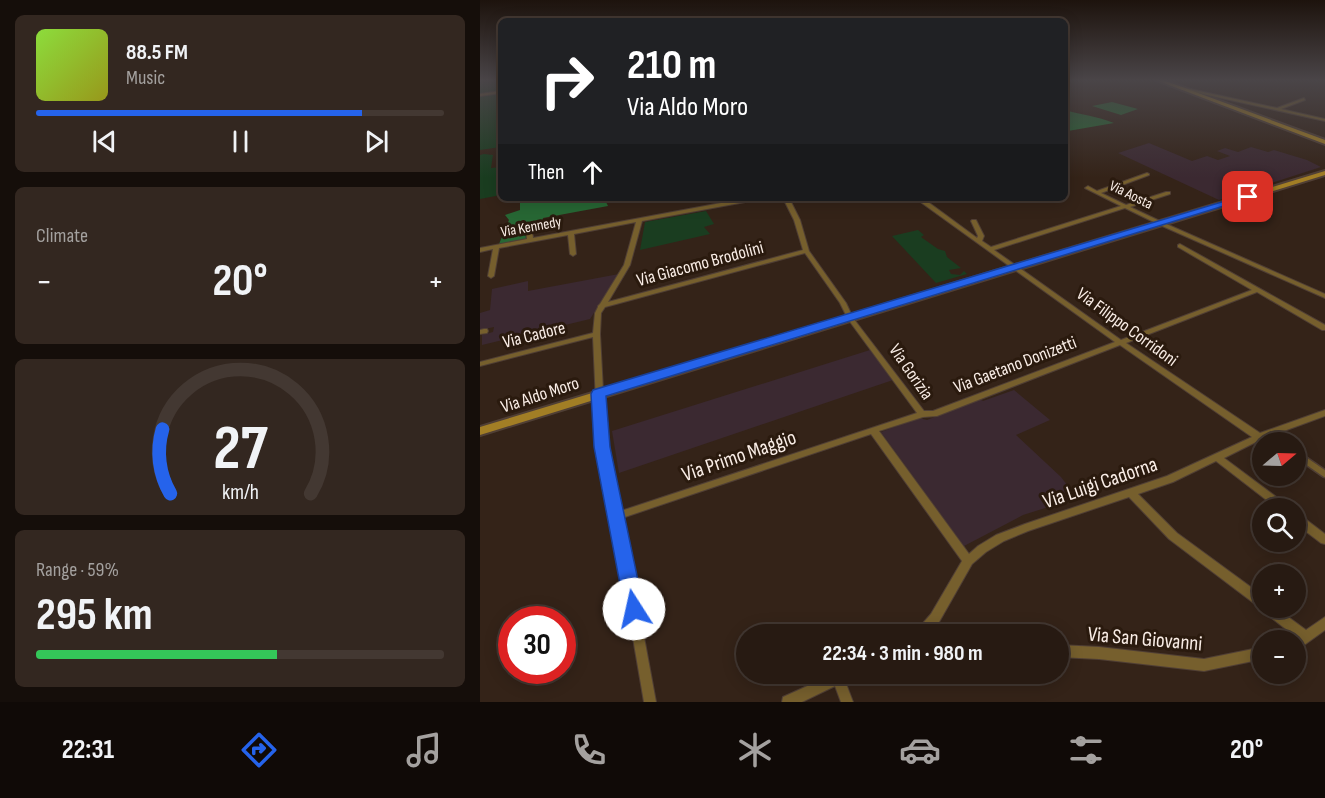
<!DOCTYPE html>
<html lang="en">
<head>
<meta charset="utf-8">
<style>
	:root { --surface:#271a12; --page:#332720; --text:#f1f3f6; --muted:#a4a19f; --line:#433832; --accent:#2563eb }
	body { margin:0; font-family:"Sofia Sans Condensed",sans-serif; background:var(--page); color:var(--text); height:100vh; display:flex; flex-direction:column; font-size:22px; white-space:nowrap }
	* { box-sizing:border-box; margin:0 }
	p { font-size:20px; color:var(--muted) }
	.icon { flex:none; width:33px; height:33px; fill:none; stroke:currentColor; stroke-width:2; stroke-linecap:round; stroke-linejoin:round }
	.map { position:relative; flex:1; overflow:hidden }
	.details { display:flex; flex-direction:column; gap:15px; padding:15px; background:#150e0a; width:480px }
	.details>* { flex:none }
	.banner { position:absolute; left:18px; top:18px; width:570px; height:183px; border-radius:9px; box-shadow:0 3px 15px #0003,0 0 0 2px var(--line); background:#202124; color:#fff; overflow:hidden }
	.needle { width:39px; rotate:71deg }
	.fabs { position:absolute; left:772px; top:432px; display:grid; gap:12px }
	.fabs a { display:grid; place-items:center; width:54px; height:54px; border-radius:50%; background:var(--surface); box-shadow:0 3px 15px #0003,0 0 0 2px var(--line); font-size:30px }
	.speed { position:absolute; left:18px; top:606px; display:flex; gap:12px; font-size:30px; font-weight:700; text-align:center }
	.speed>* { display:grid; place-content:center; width:78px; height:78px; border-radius:50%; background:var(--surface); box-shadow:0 3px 15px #0003,0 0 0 2px var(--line); line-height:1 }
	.speed .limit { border:9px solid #d22; background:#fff; color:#111 }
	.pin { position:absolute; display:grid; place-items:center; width:51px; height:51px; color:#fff; margin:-26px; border-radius:12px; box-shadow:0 3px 9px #0006 }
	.me { position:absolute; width:66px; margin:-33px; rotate:350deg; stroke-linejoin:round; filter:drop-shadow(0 0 4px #0008) }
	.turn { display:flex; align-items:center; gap:21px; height:126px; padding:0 30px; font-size:27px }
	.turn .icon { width:78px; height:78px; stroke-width:2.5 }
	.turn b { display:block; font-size:42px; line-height:51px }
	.then { display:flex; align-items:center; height:57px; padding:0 30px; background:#0003; gap:12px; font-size:22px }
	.big { font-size:45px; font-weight:700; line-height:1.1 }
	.details .tile { flex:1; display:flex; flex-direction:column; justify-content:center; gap:9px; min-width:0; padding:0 21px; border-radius:9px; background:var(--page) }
	.details .dial { align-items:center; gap:0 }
	.dial svg { height:156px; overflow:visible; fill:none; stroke:var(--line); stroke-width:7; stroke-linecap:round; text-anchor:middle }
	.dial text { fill:var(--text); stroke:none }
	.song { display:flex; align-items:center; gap:18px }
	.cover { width:72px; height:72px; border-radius:9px; background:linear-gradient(135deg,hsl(90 70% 55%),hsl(60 70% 35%)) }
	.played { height:6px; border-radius:3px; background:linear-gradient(90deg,var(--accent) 80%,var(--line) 80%) }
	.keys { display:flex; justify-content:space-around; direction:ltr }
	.heat { display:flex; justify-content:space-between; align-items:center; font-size:33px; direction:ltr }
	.charge { height:9px; border-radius:4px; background:linear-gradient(90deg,#34c759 59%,var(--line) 0) }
	.trip { position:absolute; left:256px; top:624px; width:333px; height:60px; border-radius:30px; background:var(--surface); box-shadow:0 3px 15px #0003,0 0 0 2px var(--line); font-weight:700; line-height:60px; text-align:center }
	.tabs { display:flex; height:96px; justify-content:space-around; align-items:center; background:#100a07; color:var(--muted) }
	.tabs .icon { width:42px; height:42px }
	.tabs .active { color:var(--accent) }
	.tabs b { font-size:27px; color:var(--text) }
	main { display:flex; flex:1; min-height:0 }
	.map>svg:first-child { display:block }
	.industrial { fill:#3b2931 }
	.green { fill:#1a3d20 }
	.forest { fill:#276734 }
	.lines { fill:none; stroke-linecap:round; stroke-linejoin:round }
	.pedestrian-casing { stroke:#503f35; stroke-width:9 }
	.minor-casing { stroke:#503f35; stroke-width:2 }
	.secondary-casing { stroke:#503f35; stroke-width:4 }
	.pedestrian { stroke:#765f2d; stroke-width:6 }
	.minor { fill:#765f2d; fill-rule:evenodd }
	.secondary { fill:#a27e25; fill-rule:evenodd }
	.route { fill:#2563eb; stroke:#184099; stroke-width:1.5 }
	.labels { text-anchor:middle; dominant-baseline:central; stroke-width:6; stroke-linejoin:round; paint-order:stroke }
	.far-street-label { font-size:15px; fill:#f9ede6; stroke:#2a1a0e }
	.street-label { font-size:18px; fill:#f9ede6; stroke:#2a1a0e }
	.near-street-label { font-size:21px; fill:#f9ede6; stroke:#2a1a0e }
</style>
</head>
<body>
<main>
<section class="details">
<div class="tile">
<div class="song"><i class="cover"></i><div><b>88.5 FM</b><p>Music</p></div></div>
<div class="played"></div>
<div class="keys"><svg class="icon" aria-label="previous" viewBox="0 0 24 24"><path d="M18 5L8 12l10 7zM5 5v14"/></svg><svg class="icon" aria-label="pause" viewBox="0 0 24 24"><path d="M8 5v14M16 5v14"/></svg><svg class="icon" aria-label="next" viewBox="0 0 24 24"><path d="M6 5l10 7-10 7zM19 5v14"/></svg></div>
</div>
<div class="tile"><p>Climate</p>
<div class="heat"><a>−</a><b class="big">20°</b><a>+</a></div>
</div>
<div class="tile dial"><svg viewBox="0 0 100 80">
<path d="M14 69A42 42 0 1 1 86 69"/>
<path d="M14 69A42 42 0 0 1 10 36" stroke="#2563eb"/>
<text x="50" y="56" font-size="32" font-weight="700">27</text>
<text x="50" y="72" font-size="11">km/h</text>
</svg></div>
<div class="tile"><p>Range · 59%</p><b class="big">295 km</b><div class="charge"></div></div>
</section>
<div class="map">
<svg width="845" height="702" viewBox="0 0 845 702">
	<rect width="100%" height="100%" fill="#342318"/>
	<path class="industrial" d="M669 143 712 161 727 156 738 160 750 156 737 151 745 148 758 152 771 147 788 152 794 150 827 160 841 167 739 200 638 153Z
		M139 274 110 319 2 345V335L13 332 14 327 0 330V313L10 310 12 289 48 281V291Z
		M390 350 413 380 139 473 132 431Z
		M534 390 570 420 536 435 581 477 597 498 543 515 484 546 401 432 439 418 447 420 500 399 503 401Z"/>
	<path class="green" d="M0 80H21V147L0 150Z
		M4 154 13 155 11 168 21 167V195L0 199V155Z
		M226 211 234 224 224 227 230 234 160 250 165 222Z
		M438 230 444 235 441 237 458 249 465 251 467 257 481 268 469 270 471 274 480 275 484 271 487 274 456 283 412 236Z"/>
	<path class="forest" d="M632 102 658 109 641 115 612 106Z
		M585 110C602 115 617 116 634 123L588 131 585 129Z
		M82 198H124L128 206 63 218 61 226 45 229 46 239 19 244 29 220 25 215 40 210V201L50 199 52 202H55Z"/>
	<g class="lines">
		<defs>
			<path id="pedestrian" d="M788 435 799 442
				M816 454 845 474"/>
			<path id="minor" d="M701 87 797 108 824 98 825 100 801 109 845 119V121L700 89Z
				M21 91V93L0 96V94Z
				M667 173 669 174V175L621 193 646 205 686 192H690V194L650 207 684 223 845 294V298L680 225 645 208 514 250 641 340 772 290 698 247V245L700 244 845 325V330H842L777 292 646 343 780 433 845 410V416L782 439 744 458 807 505 809 508H797L736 461 693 482 658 494 697 533 783 596V608H796L826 630 845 617V630L820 648 816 650V640H812L816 637 784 612 782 608 779 607 689 539 649 497 548 531 524 541 506 552 492 564 459 622 448 634H435L437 630 451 614 482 561 391 434 142 518 176 702H164L132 516 118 447 113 337 0 366V362L113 333 115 313 118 307V306L120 304 144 265 156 222 94 234 96 254 93 256 90 254 88 235 19 248 14 276 11 278 8 276 13 249 0 252V248L47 239 46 229 49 227 52 229 53 238 268 198H279L276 200 162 221 150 265 128 302 323 250 314 220 303 198H309L320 220 329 251 366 303 373 318 444 411H453L635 342 435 198H441L444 200 452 198H461L448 202 497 238 498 236 491 221 492 220H496L504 236 502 241 511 247 641 206 605 188 608 186 617 191ZM325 253 360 303 368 319 437 413 141 511 126 447 120 334 121 313 125 307ZM640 345 772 437 687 476 545 524 516 535 498 546 489 554 399 431 443 417 457 416Z
				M4 329H7L8 331 7 333 0 334V330Z
				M816 514 820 515 845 534V544L841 543 816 524Z
				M579 645 619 647 724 659 783 647V659L724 671 619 659 579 657Z
				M354 674H373L371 678 365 681 373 702H361L355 686 322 702H302L303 697Z"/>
			<path id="secondary" d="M676 80H683L845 140V144Z
				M845 171V175L0 435V427Z"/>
		</defs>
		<use href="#pedestrian" class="pedestrian-casing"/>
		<use href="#minor" class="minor-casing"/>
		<use href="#secondary" class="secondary-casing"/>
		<use href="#pedestrian" class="pedestrian"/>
		<use href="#minor" class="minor"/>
		<use href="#secondary" class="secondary"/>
	</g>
	<linearGradient id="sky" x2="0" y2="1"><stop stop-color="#1d130d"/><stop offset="0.45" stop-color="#4a4548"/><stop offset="1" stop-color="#4a4548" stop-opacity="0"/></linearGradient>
	<rect width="845" height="178" fill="url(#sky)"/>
	<path class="route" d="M765 195 773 197 126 396 130 447 164 609 161 616 154 619 146 616 114 447 111 394 113 390Z"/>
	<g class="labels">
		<g class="far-street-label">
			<text transform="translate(651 195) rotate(26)">Via Aosta</text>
			<text transform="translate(51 227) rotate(-10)">Via Kennedy</text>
		</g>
		<g class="street-label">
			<text transform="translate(220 264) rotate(-15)">Via Giacomo Brodolini</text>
			<text transform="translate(647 327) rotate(36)">Via Filippo Corridoni</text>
			<text transform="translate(54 335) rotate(-14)">Via Cadore</text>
			<text transform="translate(535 365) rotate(-21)">Via Gaetano Donizetti</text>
			<text transform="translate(431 372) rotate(55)">Via Gorizia</text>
			<text transform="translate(60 395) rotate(-18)">Via Aldo Moro</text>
		</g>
		<g class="near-street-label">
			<text transform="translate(259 456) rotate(-19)">Via Primo Maggio</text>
			<text transform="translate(620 483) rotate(-19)">Via Luigi Cadorna</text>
			<text transform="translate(665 639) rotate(5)">Via San Giovanni</text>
		</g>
	</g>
</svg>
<div class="fabs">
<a><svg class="needle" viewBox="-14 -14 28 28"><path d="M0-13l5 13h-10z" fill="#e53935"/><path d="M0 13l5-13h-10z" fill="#a4a19f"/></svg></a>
<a><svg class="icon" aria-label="search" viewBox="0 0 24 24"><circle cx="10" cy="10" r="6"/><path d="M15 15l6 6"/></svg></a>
<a>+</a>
<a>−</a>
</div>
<div class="speed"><div class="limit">30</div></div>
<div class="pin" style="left:768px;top:197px;background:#d93025"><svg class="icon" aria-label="arrive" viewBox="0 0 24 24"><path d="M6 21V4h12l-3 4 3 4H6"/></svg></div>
<svg class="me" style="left:154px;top:609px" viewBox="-20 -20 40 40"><circle r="19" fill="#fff"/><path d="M0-13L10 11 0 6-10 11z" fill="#2563eb"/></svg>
<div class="trip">22:34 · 3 min · 980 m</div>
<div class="banner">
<div class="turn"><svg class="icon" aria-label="right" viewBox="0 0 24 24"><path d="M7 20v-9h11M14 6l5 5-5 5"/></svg><div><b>210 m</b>Via Aldo Moro</div></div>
<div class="then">Then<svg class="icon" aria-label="ahead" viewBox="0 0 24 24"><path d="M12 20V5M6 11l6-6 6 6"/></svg></div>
</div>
</div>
</main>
<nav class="tabs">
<b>22:31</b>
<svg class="icon active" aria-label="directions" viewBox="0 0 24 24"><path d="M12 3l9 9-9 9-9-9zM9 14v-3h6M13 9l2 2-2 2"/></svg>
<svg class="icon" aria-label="music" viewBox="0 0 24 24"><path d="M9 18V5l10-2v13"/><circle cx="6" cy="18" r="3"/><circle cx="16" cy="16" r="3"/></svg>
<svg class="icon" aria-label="phone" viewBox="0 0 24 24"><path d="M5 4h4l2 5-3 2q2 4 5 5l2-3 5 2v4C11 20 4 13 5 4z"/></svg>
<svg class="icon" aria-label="climate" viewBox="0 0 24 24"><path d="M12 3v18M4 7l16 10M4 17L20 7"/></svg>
<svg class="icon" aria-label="car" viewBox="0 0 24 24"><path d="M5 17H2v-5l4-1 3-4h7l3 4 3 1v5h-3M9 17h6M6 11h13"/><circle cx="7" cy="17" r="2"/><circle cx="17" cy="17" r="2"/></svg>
<svg class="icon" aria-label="filters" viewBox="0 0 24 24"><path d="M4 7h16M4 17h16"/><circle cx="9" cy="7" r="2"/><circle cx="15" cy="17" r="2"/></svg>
<b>20°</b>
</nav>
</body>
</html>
